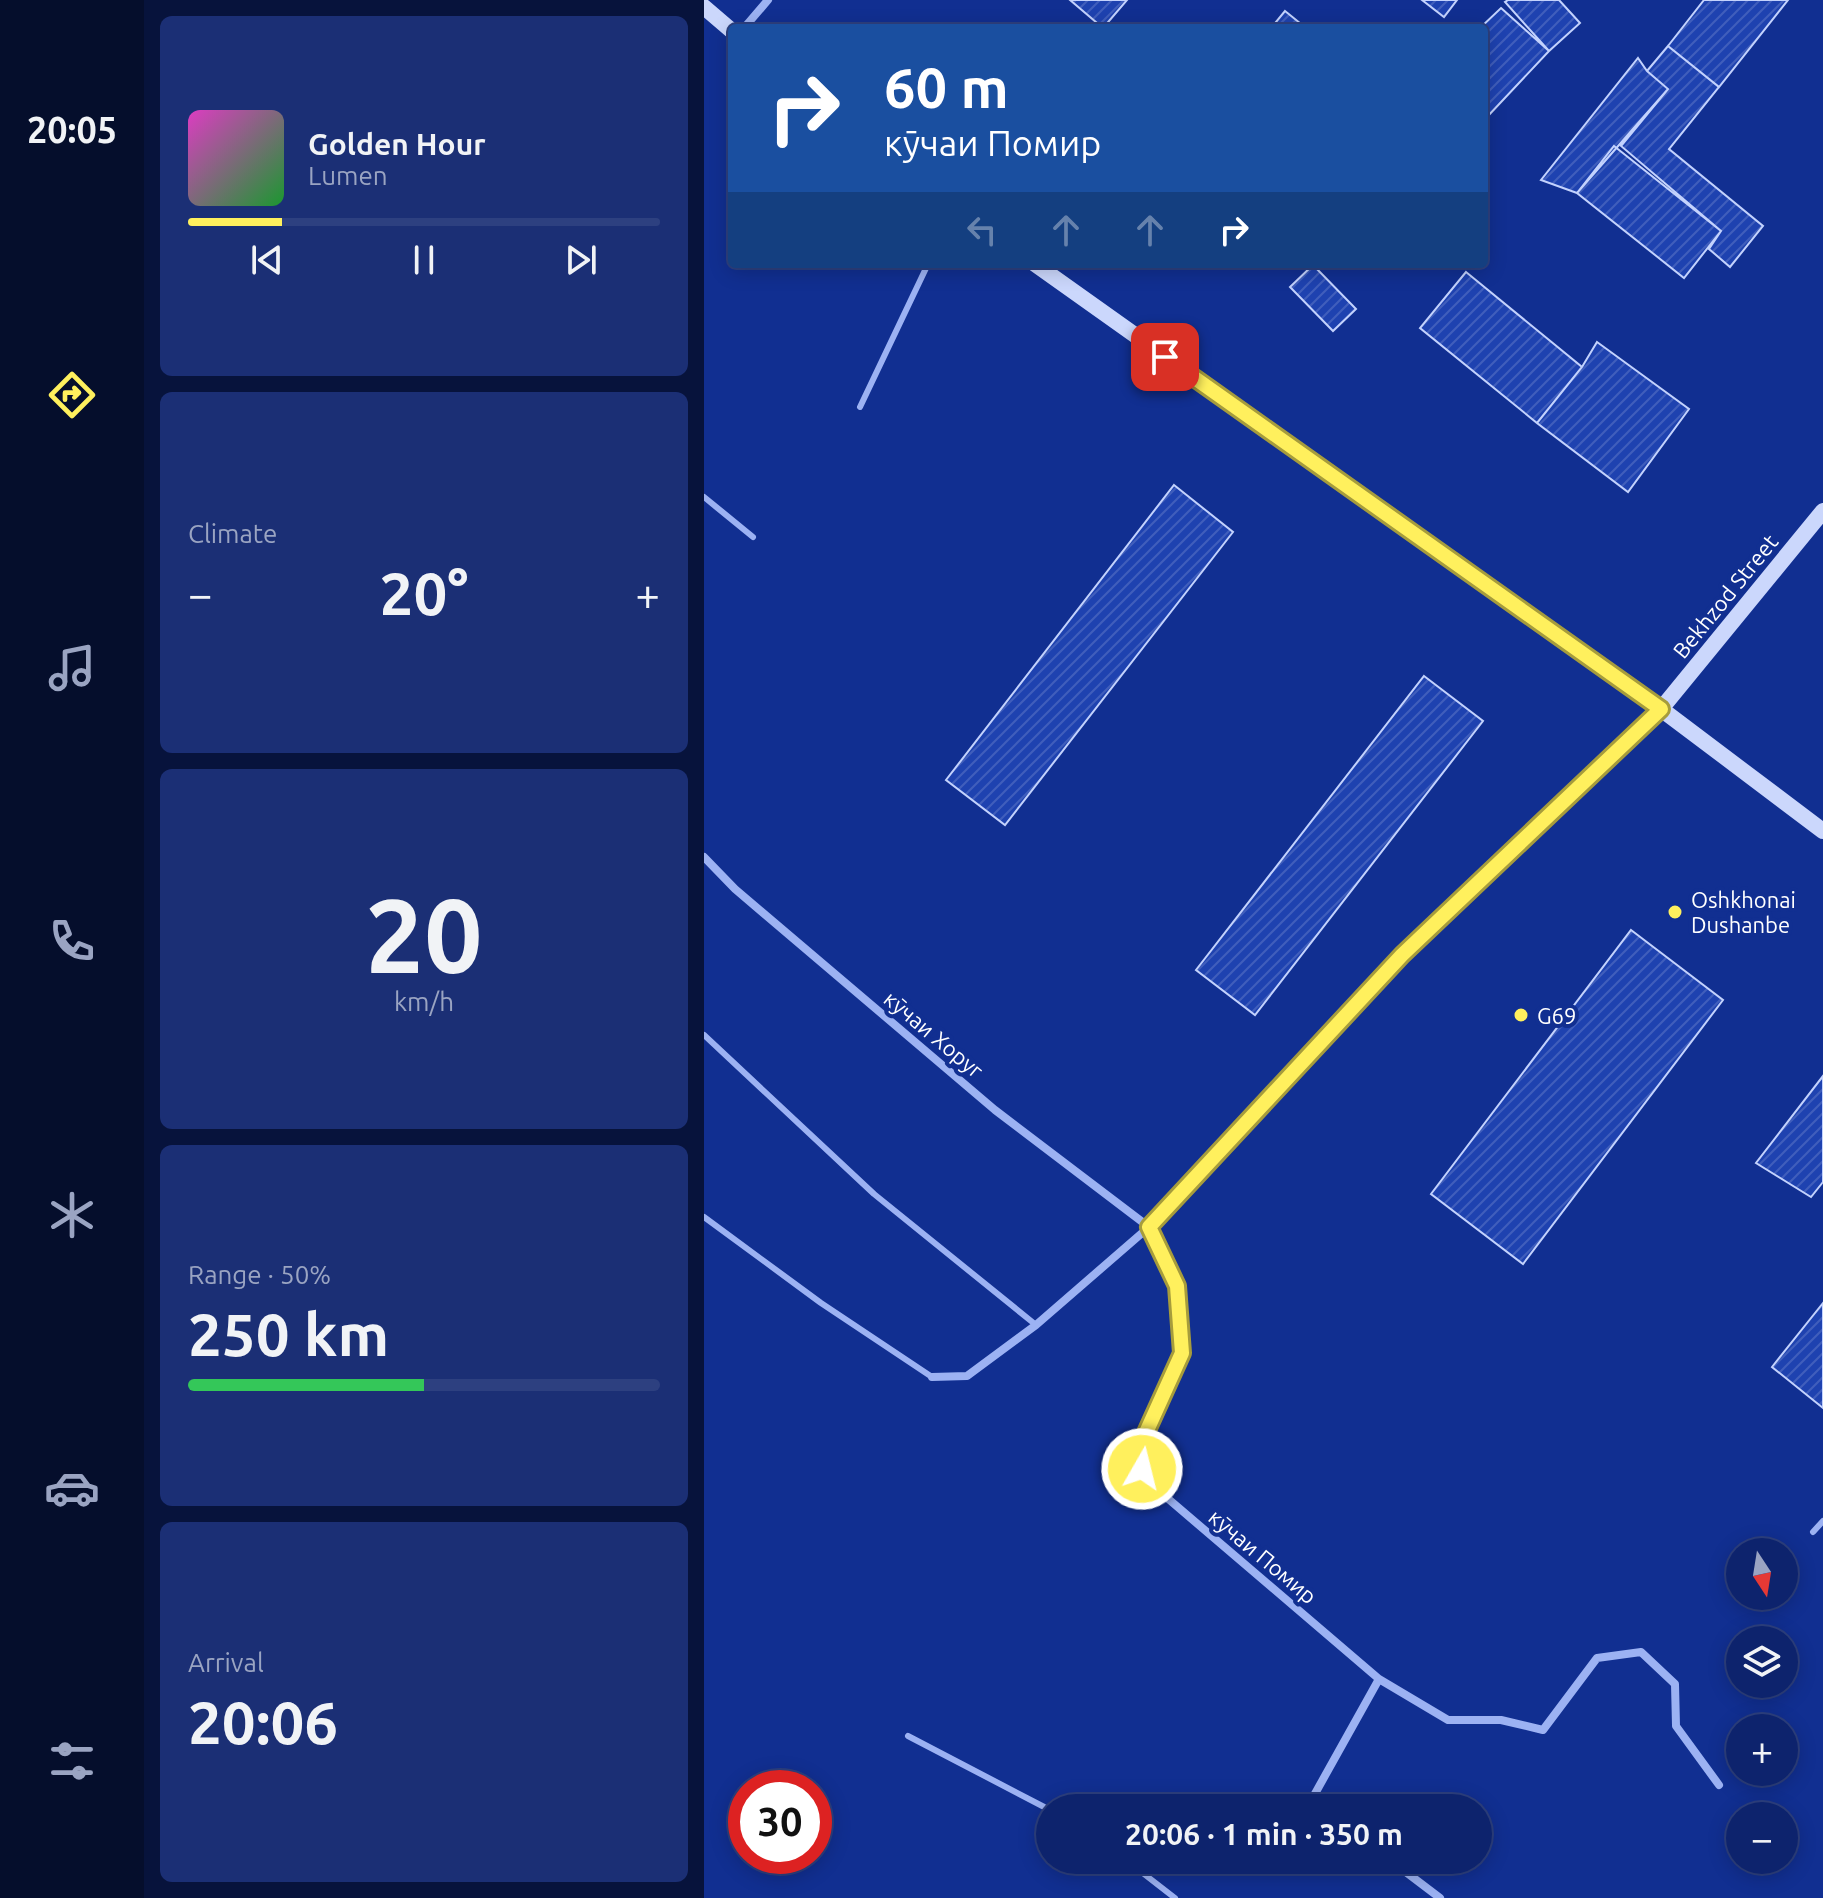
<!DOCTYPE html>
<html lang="en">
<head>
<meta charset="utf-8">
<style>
	:root { --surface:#0d236d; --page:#1b2f75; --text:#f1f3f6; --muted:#9aa4c2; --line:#2d4080; --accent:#fff05d }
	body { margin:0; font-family:Ubuntu,sans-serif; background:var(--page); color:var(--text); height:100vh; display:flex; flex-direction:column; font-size:30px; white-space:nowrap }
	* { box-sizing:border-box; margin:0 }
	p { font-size:26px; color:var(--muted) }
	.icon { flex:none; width:44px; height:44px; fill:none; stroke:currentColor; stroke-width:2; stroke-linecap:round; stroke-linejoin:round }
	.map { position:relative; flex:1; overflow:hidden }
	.details { display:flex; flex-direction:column; gap:16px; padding:16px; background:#07133c; width:560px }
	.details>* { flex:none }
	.hud { position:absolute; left:24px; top:24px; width:760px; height:244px; border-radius:8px; box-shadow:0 4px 20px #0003,0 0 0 2px var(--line); background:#1a4fa0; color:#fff; overflow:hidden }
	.needle { width:52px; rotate:168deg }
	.buttons { position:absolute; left:1022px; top:1538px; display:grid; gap:16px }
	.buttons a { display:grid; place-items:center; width:72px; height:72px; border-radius:50%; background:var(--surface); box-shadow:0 4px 20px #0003,0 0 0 2px var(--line); font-size:40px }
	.speed { position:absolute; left:24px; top:1770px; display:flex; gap:16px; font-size:40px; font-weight:700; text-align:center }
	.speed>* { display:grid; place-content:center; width:104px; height:104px; border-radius:50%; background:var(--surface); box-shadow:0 4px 20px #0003,0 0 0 2px var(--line); line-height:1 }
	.speed .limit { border:12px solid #d22; background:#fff; color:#111 }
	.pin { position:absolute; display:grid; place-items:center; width:68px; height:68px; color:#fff; margin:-34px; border-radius:16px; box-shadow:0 4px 12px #0006 }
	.me { position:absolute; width:88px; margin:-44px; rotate:8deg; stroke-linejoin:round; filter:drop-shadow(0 0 6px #0008) }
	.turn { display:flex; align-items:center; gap:28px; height:168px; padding:0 24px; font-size:36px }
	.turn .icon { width:104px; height:104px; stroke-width:2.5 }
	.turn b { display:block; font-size:56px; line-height:68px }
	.lanes { display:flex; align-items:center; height:76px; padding:0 24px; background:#0003; justify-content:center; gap:40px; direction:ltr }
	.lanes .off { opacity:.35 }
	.big { font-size:60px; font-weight:700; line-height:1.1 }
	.details .widget { flex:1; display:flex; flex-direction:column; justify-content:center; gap:12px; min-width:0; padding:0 28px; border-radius:12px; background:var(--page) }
	.details .dial { align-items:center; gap:0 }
	.dial b { font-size:104px; line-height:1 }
	.song { display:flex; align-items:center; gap:24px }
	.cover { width:96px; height:96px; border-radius:12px; background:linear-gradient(135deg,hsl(310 70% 55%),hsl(130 70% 35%)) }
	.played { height:8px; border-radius:4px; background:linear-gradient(90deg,var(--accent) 20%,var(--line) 20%) }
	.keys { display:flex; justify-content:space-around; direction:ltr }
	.heat { display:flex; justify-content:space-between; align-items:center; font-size:44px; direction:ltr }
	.charge { height:12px; border-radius:6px; background:linear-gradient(90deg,#34c759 50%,var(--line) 0) }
	.trip { position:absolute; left:332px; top:1794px; width:456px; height:80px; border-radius:40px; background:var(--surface); box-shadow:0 4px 20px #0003,0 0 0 2px var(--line); font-weight:700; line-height:80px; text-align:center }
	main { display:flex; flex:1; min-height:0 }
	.menu { display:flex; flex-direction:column; width:144px; justify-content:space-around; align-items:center; background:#050e2c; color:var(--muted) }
	.menu .icon { width:56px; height:56px }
	.menu .selected { color:var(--accent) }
	.menu b { font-size:36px; color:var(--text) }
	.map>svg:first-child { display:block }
	.building { fill:url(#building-hatch); stroke:#c3d2fd; stroke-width:2 }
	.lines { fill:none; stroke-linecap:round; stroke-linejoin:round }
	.lane { stroke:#9cb2f3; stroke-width:6 }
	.street { stroke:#9cb2f3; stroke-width:8 }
	.secondary { stroke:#cbd7fc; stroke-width:16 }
	.route-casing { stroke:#a69c3c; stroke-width:20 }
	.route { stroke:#fff05d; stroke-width:14 }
	.poi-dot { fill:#fff05d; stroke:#112f91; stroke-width:3 }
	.labels { text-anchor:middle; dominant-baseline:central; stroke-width:8; stroke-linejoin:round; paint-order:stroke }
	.street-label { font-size:22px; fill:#fff; stroke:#112f91 }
	.poi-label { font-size:22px; fill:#fff; stroke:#112f91; text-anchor:start }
</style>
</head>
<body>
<main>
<nav class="menu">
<b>20:05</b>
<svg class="icon selected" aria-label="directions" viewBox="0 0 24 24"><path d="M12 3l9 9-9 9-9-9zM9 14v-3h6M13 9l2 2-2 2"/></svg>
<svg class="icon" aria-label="music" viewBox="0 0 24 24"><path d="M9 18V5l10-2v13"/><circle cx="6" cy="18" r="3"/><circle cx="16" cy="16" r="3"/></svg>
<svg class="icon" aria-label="phone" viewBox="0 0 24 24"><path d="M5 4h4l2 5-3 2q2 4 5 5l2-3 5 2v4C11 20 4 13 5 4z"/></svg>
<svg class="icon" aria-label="climate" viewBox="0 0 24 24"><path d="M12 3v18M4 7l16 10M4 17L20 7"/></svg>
<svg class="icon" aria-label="car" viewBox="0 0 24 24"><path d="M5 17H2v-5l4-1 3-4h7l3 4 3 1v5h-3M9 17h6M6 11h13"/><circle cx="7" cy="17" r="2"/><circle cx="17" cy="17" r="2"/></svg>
<svg class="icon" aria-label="filters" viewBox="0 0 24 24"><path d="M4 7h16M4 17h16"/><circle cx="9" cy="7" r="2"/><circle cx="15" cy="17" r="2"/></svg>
</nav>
<section class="details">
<div class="widget">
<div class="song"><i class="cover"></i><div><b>Golden Hour</b><p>Lumen</p></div></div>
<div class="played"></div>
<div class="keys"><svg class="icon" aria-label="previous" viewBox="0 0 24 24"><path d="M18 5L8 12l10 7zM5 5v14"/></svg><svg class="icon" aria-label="pause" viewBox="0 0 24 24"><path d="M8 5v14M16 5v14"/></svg><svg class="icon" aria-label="next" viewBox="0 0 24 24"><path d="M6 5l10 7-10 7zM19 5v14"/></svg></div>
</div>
<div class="widget"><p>Climate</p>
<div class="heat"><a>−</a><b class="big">20°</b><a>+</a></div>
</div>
<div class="widget dial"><b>20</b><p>km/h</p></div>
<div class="widget"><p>Range · 50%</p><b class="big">250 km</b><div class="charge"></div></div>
<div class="widget"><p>Arrival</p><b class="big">20:06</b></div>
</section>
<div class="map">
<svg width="1119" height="1898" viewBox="0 0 1119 1898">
	<defs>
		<pattern id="building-hatch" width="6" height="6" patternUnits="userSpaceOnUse" patternTransform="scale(2)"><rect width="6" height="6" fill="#1e42b0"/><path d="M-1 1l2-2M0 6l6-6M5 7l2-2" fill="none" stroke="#405ebc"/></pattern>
	</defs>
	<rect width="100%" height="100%" fill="#112f91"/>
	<path class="building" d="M366 0H423L399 28Z
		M718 0H753L740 17Z
		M804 0H855L876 23 845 51 801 2Z
		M1000 0H1084L1015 87 964 46Z
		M797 8 845 51 783 117 780 28H776Z
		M581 11 602 28H567Z
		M964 46 1015 87 965 149 1059 226 1026 267 1005 249 1017 231 917 146 964 89 943 71Z
		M934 58 943 71 964 89 873 193 837 180Z
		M910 146 1017 231 980 278 873 193Z
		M609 265 652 309 629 331 586 287Z
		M762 272 878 367 833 423 716 328Z
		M893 342 985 409 924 492 833 423 878 367Z
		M470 485 529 532 301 825 242 780Z
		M720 676 779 721 551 1015 492 970Z
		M927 930 1019 1000 819 1264 727 1194Z
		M1119 1076V1182L1107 1197 1052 1163Z
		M1119 1303V1408L1068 1367Z"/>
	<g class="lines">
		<path class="lane" d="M156 407 224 264
			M0 497 49 537
			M0 1035 170 1194 332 1325
			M0 1217 117 1303 228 1377
			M1109 1532 1119 1521
			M204 1736 346 1810
			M422 1860 471 1898"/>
		<path class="street" d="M40 28 64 0
			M0 857 31 889 291 1110 445 1227 473 1286 478 1353 435 1448 438 1469 448 1485 675 1679 603 1808
			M228 1377 263 1376 332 1325 445 1227 572 1086 698 955 956 709
			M675 1679 744 1720H797L839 1730 893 1658 937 1652 971 1684 972 1726 1015 1785
			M686 1860 736 1898"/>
		<path class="secondary" d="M0 7 28 31
			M331 264 957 709 1119 831
			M957 709 1119 511"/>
	</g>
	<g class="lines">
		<defs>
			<path id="route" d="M438 1469 435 1448 478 1353 473 1286 445 1227 698 955 957 709 461 357"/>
		</defs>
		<use href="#route" class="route-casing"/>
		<use href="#route" class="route"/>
	</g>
	<g class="poi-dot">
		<circle cx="971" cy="912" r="8"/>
		<circle cx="817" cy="1015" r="8"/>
	</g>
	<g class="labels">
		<g class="street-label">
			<text transform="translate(1021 596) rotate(-51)">Bekhzod Street</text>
			<text transform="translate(230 1034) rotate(40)">кӯчаи Хоруг</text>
			<text transform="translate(559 1556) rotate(40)">кӯчаи Помир</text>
		</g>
		<g class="poi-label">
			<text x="987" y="899">Oshkhonai<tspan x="987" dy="25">Dushanbe</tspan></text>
			<text x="833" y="1015">G69</text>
		</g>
	</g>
</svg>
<div class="buttons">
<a><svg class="needle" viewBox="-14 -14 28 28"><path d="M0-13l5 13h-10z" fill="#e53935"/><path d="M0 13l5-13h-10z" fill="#9aa4c2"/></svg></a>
<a><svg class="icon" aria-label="layers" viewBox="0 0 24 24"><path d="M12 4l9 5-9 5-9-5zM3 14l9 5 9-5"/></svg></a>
<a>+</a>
<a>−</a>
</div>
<div class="speed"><div class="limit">30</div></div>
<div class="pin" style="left:461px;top:357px;background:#d93025"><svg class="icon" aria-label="arrive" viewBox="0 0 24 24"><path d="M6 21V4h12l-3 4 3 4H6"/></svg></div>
<svg class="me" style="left:438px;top:1469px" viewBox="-20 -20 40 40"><circle r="17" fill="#fff05d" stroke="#fff" stroke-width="3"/><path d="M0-11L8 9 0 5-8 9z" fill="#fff"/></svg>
<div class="trip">20:06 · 1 min · 350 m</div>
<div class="hud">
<div class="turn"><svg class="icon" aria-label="right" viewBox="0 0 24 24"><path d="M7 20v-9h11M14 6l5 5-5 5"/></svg><div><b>60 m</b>кӯчаи Помир</div></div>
<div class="lanes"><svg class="icon off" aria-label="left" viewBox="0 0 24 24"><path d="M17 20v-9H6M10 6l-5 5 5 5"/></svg><svg class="icon off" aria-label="ahead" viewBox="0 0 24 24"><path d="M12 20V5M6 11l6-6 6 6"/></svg><svg class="icon off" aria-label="ahead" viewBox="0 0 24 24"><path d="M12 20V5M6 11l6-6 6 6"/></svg><svg class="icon" aria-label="right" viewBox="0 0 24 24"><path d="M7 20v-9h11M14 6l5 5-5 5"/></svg></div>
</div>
</div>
</main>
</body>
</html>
